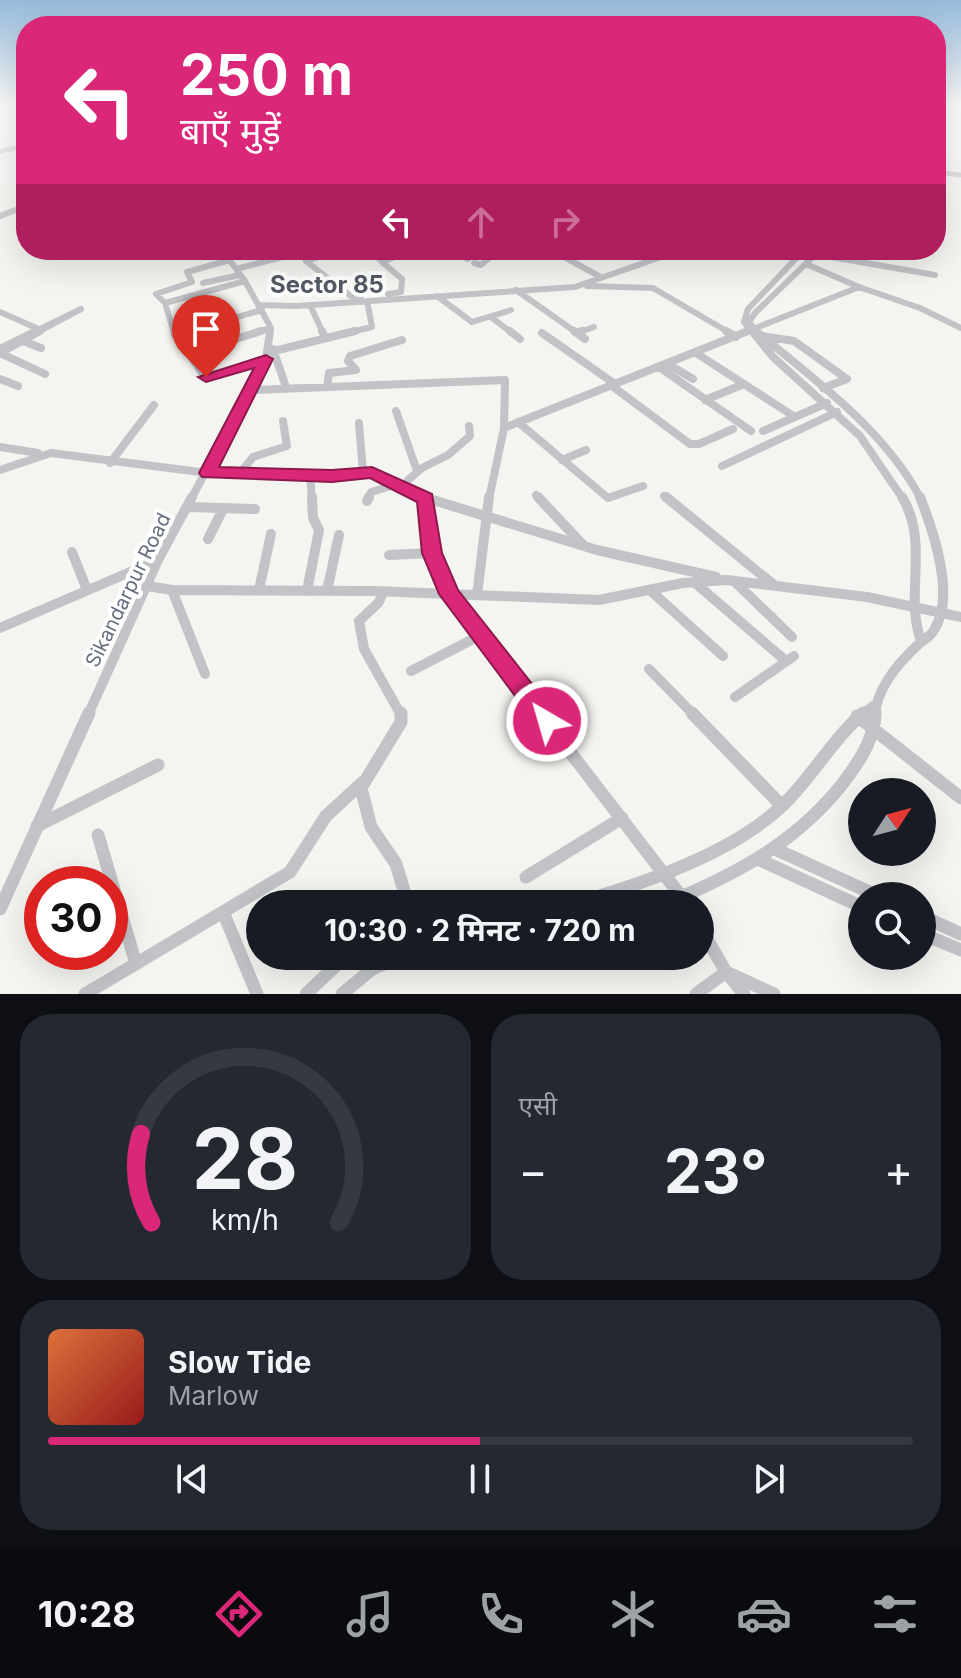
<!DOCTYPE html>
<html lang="hi">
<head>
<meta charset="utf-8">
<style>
	:root { --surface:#171b24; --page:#242831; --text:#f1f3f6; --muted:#9ea1a6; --line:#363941; --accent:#db2777 }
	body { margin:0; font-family:Inter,"Noto Sans Devanagari",sans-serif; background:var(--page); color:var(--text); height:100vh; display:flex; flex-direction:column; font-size:30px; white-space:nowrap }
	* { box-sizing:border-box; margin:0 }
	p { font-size:26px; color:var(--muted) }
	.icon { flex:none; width:44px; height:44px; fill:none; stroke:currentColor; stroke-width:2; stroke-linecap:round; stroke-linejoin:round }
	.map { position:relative; height:994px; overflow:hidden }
	.sheet { display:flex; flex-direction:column; gap:20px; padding:20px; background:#0d0f14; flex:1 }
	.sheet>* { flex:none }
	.hud { position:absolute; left:16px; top:16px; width:930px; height:244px; border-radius:32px; box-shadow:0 8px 32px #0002; background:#db2777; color:#fff; overflow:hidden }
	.needle { width:52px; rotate:54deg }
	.fabs { position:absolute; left:848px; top:778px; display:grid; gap:16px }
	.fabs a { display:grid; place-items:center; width:88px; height:88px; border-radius:50%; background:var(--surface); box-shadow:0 8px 32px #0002; font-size:40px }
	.speed { position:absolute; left:24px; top:866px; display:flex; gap:16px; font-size:40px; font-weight:700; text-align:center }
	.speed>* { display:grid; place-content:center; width:104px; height:104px; border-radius:50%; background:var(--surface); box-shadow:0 8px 32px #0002; line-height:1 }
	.speed .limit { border:12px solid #d22; background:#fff; color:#111 }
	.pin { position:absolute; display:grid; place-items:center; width:68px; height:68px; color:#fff; margin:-82px -34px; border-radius:50% 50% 50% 0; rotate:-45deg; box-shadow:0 0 8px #0007 }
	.pin .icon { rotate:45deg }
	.me { position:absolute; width:88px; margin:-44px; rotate:322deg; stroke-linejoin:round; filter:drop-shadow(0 0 6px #0008) }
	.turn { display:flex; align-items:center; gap:28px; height:168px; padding:0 32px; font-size:36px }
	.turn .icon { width:104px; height:104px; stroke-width:2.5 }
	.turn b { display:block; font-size:56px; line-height:68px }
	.lanes { display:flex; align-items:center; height:76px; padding:0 32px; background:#0003; justify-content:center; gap:40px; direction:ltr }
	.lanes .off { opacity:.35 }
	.big { font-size:60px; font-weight:700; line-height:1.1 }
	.sheet .card { flex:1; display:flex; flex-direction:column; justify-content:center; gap:12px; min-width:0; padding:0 28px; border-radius:32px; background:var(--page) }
	.sheet .dial { align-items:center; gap:0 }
	.dial svg { height:208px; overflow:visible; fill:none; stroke:var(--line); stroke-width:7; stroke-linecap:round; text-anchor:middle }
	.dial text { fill:var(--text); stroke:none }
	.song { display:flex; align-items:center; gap:24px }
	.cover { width:96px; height:96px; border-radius:12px; background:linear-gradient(135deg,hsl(20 70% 55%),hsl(0 70% 35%)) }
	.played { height:8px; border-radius:4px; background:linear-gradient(90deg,var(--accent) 50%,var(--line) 50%) }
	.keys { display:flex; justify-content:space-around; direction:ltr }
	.heat { display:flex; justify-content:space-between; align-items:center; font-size:44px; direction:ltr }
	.sheet .tiles { flex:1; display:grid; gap:20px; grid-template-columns:1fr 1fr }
	.card:last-child { grid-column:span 2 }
	.trip { position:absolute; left:246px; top:890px; width:468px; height:80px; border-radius:40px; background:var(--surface); box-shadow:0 8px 32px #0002; font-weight:700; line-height:80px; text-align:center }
	.tabs { display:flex; height:128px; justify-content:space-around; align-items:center; background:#090b0e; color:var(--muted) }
	.tabs .icon { width:56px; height:56px }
	.tabs .on { color:var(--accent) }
	.tabs b { font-size:36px; color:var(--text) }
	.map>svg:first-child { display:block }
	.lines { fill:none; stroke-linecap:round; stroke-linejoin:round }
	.minor-far4 { stroke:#c1c3c6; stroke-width:5 }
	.minor-far3 { stroke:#c1c3c6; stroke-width:6 }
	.minor-far2 { stroke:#c1c3c6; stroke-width:8 }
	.minor-far1 { stroke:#c1c3c6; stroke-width:10 }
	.minor { stroke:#c1c3c6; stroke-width:13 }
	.route { fill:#db2777; stroke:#8e194d; stroke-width:2 }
	.labels { text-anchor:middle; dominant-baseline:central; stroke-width:8; stroke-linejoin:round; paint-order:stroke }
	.street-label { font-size:20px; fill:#676f7f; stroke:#fff }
	.far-district-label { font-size:24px; font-weight:bold; fill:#545a65; stroke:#fff }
</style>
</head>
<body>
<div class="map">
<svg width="961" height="994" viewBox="0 0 961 994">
	<rect width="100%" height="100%" fill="#f4f5f1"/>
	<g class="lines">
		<path class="minor-far4" d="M13 105 26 108
			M0 151 26 146
			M936 172 961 175"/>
		<path class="minor-far3" d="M0 216 26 206
			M222 250 245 281 271 328 270 333
			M341 250 306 261 352 297 361 296
			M365 250 383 261
			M382 250 398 255
			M421 250 429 256 450 252 468 259 477 250
			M524 250 555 252 599 276
			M721 250H732
			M782 250 798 256
			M814 254 935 275
			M474 263 481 265 498 250
			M806 264 859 287
			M236 269 309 250
			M203 283 240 275
			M587 286 653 288 730 333
			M516 290 577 333
			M388 294 401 292 402 279 382 262 413 250
			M437 296 472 322 511 310
			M165 303 245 281
			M260 305 297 306 575 287 681 250
			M310 305 323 333
			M0 312 41 330
			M491 317 512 333
			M32 333 81 309 36 333
			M174 333 165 303 156 294 192 282 187 272 230 260
			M181 333 262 310
			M254 333 271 328
			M347 333 372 327 367 301
			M577 333 594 327
			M743 333 859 287 920 308 961 328
			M753 333 744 322 748 309 804 250
			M758 333 749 322 755 313 820 250"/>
		<path class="minor-far2" d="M174 331 205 377 266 359
			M322 331 325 338
			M510 331 520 339
			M574 331 585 339
			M726 331 736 337
			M752 331 773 357 860 436 903 499
			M756 331C816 381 884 429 921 499
			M542 333 615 384
			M577 333 582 331
			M175 335 188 331
			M762 336 794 341 847 379 823 388
			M23 341 41 348
			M0 349 36 331
			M273 349 286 387
			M274 351 355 331
			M0 353 40 331
			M0 353 45 374
			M696 353 795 417
			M189 354 261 331
			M668 364 693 379
			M659 367 751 431
			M0 379 18 386
			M612 386 690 444H699L733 429
			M327 387 329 373 356 370 348 361 350 356 402 340
			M251 390 505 380 504 428 489 499
			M705 400 744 384
			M396 411 416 468
			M518 422 608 498 643 486
			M359 423 363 473
			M504 428 748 331
			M763 431 827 403
			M0 447 38 453
			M562 460 586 450
			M110 463 154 405
			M722 466 837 412
			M0 470 51 453 208 473 332 476 372 472 404 486
			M240 473 253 457 287 446 283 421
			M310 475 312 499
			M536 495 540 499
			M664 496 668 499
			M191 499 266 359 270 331
			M368 499 371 492 398 484
			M427 499 404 486 408 480 422 468 448 455 470 436 469 426"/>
		<path class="minor-far1" d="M423 497 597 550 716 577
			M538 497 583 545
			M666 497 774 585
			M902 497C930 543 904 594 921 641
			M425 499 432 553 449 594 542 715
			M367 501 369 497
			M188 507 255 509
			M208 539 223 509
			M72 552 87 590
			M389 555 432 553
			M694 582 786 661
			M735 582 792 637
			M147 586 172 590 375 591 599 600 683 583 727 580 867 597 961 617
			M172 590 205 674
			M259 590 271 534
			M307 591 319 530 313 518 312 497
			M327 591 339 535
			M383 592 379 602 359 621 364 649 401 715
			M652 592 723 656
			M477 595 489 497
			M0 628 158 560
			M649 669 694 715
			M411 671 481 635
			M735 697 794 656
			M88 715 158 560 192 497
			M861 715 876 704
			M875 715C877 687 900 661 920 643 925 639 931 636 934 630 956 597 933 530 920 497"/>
		<path class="minor" d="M401 713V722L361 788 371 827 396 864 408 904
			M540 713 687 904
			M692 713 782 806
			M857 716 961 798
			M37 826 158 765
			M98 835 136 964
			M775 849 878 896
			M758 859 862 907
			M526 877 622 818
			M573 904C639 885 732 854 783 805 812 777 832 740 863 713
			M664 904C736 875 803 839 849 775 862 757 875 736 875 713
			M0 909 89 713
			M223 912 257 994
			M922 916 961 934
			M700 927 726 972 744 994
			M922 934 961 950
			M85 994 290 872 326 816 363 782
			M306 994 346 956
			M342 994 372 969 403 956
			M696 994 726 972 774 994"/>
	</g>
	<linearGradient id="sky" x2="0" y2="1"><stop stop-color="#96badb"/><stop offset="0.43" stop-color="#fafaf9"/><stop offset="1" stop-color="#fafaf9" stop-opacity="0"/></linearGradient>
	<rect width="961" height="245" fill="url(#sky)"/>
	<path class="route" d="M266 355 273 359 219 467 332 470 372 467 432 494 442 553 458 590 555 713 559 721 555 728 547 731 539 728 439 594 422 553 417 502 370 478 332 482 202 477 199 473 254 368 206 382 198 377Z"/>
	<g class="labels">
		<g class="street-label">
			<text transform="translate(128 590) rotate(-64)">Sikandarpur Road</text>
		</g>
		<g class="far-district-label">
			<text x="327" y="284">Sector 85</text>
		</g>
	</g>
</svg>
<div class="fabs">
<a><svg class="needle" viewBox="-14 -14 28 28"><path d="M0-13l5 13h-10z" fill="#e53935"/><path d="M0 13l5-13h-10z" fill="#9ea1a6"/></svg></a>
<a><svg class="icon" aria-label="search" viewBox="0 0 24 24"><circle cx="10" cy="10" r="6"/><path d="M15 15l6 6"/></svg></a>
</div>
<div class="speed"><div class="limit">30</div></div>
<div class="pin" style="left:206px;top:377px;background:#d93025"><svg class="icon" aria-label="arrive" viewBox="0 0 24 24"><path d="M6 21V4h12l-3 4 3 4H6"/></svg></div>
<svg class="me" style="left:547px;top:721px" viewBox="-20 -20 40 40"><circle r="17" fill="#db2777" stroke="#fff" stroke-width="3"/><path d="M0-11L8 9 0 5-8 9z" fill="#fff"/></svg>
<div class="trip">10:30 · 2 मिनट · 720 m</div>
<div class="hud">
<div class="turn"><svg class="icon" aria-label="left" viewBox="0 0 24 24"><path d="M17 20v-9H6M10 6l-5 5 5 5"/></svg><div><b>250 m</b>बाएँ मुड़ें</div></div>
<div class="lanes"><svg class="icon" aria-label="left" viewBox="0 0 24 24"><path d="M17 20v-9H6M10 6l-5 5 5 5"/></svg><svg class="icon off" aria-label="ahead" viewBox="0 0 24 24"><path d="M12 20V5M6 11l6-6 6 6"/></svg><svg class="icon off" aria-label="right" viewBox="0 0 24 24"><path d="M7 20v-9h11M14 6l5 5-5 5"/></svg></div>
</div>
</div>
<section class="sheet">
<div class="tiles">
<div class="card dial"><svg viewBox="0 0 100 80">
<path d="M14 69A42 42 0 1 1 86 69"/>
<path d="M14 69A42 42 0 0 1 10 35" stroke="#db2777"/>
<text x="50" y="56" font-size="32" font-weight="700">28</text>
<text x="50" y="72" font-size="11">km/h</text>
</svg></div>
<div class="card"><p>एसी</p>
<div class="heat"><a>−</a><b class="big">23°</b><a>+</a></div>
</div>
<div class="card">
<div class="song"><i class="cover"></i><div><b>Slow Tide</b><p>Marlow</p></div></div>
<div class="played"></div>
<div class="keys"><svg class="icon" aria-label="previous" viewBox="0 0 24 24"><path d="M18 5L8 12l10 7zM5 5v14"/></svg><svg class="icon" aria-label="pause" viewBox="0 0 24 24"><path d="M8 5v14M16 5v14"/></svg><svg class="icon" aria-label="next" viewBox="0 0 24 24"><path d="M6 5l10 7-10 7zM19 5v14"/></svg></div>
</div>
</div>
</section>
<nav class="tabs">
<b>10:28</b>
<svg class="icon on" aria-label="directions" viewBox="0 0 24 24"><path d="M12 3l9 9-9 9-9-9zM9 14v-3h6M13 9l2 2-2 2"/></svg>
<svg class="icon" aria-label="music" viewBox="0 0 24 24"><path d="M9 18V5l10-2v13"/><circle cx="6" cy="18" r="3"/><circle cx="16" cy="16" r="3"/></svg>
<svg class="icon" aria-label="phone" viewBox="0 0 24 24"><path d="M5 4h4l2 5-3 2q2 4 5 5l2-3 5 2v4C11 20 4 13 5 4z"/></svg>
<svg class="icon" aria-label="climate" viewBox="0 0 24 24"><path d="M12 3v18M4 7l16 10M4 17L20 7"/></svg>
<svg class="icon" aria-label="car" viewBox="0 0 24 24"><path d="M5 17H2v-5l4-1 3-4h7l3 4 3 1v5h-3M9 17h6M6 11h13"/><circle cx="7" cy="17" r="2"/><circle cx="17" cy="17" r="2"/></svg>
<svg class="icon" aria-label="filters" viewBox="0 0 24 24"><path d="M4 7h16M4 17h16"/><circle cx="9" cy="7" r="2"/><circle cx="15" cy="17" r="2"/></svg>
</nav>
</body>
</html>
